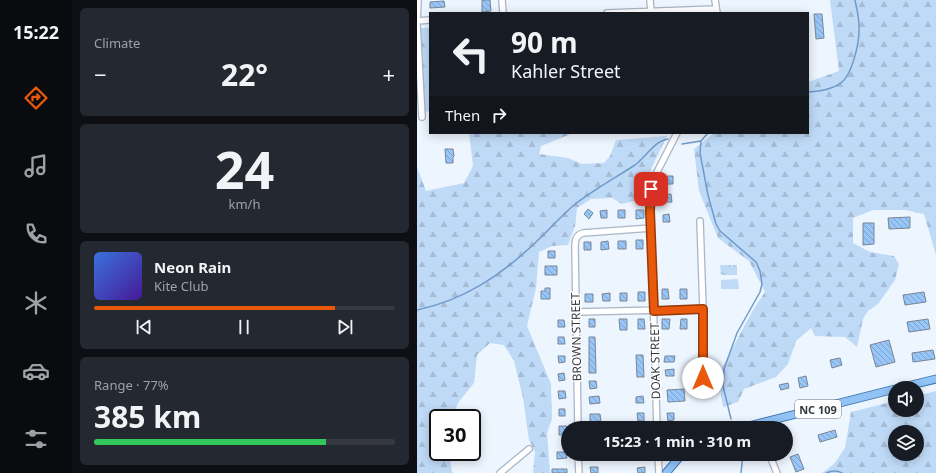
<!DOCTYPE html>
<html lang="en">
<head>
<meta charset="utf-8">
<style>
	:root { --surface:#171b24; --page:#242831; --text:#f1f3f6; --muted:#9ea1a6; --line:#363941; --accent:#ea580c }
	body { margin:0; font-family:"Noto Sans",sans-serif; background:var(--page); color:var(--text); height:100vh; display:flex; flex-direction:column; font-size:15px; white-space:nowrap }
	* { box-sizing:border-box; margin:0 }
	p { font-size:13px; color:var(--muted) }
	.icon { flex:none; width:22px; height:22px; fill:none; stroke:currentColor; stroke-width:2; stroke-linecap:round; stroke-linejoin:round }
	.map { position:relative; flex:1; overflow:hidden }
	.drawer { display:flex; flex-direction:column; gap:8px; padding:8px; background:#0d0f14; width:345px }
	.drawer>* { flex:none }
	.hud { position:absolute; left:12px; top:12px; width:380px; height:122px; border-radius:0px; box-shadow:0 2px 10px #0003; background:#171b24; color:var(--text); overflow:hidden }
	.controls { position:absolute; left:471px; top:381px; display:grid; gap:8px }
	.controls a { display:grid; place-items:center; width:36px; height:36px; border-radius:50%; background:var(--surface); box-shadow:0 2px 10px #0003; font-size:20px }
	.speed { position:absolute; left:12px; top:409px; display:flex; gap:8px; font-size:20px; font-weight:700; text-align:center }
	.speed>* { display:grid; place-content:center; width:52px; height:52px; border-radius:50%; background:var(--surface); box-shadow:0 2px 10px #0003; line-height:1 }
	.speed .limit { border:2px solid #111; border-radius:6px; background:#fff; color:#111 }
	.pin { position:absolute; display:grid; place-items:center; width:34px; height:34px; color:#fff; margin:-17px; border-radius:8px; box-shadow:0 2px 6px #0006 }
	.me { position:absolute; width:44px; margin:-22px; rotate:0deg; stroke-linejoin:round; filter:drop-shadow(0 0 3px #0008) }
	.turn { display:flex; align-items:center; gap:14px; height:84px; padding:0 16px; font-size:18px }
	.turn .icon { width:52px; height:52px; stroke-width:2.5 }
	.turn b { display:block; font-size:28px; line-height:34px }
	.then { display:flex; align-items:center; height:38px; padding:0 16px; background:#0003; gap:8px; font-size:15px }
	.big { font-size:30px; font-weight:700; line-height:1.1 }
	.drawer .card { flex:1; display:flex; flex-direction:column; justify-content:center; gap:6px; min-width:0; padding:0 14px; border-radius:6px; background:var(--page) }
	.drawer .dial { align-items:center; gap:0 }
	.dial b { font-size:52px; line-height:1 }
	.song { display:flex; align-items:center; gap:12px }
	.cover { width:48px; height:48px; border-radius:6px; background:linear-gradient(135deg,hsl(220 70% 55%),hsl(260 70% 35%)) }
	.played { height:4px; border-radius:2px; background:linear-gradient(90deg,var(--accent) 80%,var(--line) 80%) }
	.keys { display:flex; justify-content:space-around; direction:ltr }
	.heat { display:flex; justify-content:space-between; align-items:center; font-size:22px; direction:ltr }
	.charge { height:6px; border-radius:3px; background:linear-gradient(90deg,#34c759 77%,var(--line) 0) }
	.trip { position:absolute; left:144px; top:421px; width:232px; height:40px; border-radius:20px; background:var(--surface); box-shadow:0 2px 10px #0003; font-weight:700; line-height:40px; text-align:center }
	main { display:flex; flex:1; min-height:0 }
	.tabs { display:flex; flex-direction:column; width:72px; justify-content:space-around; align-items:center; background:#090b0e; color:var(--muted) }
	.tabs .icon { width:28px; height:28px }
	.tabs .on { color:var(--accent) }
	.tabs b { font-size:18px; color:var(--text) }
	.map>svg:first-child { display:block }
	.forest { fill:url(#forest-firs); fill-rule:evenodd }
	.park { fill:url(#park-crowns) }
	.pitch { fill:#bfdaf7 }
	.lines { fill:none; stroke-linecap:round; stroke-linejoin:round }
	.stream { stroke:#6f9aca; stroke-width:1.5 }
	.building { fill:url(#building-back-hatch); stroke:#788593 }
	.minor-casing { stroke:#a8b5c4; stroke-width:8 }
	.major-casing { stroke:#4078b2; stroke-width:9 }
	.minor { stroke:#fff; stroke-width:5.5 }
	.major { stroke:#91c3f6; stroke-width:7 }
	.route-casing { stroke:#983908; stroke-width:10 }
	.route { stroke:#ea580c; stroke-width:7 }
	.labels { text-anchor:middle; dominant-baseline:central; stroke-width:3; stroke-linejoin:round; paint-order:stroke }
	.shield { fill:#fff; stroke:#707478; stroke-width:1 }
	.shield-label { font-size:11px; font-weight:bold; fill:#33383e }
	.street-label { font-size:12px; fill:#33383e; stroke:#fff }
</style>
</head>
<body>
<main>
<nav class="tabs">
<b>15:22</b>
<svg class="icon on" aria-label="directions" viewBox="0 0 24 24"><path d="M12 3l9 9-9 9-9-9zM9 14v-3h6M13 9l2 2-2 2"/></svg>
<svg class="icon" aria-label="music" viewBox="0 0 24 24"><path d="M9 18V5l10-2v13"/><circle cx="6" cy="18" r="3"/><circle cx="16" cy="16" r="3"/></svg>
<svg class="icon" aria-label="phone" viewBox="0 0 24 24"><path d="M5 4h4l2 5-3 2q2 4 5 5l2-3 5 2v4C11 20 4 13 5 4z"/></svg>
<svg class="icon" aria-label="climate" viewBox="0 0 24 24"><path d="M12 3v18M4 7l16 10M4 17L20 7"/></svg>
<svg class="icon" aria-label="car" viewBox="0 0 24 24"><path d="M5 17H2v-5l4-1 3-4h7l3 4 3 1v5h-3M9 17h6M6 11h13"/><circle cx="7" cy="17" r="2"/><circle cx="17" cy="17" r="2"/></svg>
<svg class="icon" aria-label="filters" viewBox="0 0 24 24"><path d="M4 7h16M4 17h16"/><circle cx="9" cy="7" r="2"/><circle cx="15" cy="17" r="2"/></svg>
</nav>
<section class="drawer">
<div class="card"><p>Climate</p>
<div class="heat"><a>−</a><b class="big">22°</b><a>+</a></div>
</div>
<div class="card dial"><b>24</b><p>km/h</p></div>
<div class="card">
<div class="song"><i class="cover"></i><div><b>Neon Rain</b><p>Kite Club</p></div></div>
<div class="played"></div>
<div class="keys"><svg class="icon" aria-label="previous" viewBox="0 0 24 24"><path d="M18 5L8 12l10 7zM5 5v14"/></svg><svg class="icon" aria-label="pause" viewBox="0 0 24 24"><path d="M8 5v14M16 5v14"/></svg><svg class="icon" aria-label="next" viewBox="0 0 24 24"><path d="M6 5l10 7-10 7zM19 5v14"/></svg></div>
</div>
<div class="card"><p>Range · 77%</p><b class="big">385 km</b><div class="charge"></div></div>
</section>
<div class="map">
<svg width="519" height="473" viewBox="0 0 519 473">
	<defs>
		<pattern id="forest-firs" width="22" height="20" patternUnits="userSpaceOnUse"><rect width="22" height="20" fill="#bfdaf7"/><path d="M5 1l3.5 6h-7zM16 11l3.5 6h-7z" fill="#a5bcd5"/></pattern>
		<pattern id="park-crowns" width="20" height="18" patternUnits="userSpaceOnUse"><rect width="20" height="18" fill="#bfdaf7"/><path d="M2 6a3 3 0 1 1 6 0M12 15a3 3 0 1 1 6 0" fill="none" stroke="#a5bcd5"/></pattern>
		<pattern id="building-back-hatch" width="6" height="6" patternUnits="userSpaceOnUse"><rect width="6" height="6" fill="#99c6f8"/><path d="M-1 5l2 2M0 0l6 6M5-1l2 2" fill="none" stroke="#7da2ca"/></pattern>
	</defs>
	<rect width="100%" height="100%" fill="#edf5ff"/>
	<path class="forest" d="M413 0H519V255L507 214 488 210H456L436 218V243L453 252 477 256 482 264 478 280 461 304 451 311 446 319 440 347 428 337 398 336 394 328 379 341 371 364 359 377 327 389 321 402 306 407 301 375 336 310 348 292 332 261 301 238 282 191 277 149 297 133H391V82L422 71Z
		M3 28H13V112L7 111Z
		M52 133H156L124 146 122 154 151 158 165 164 187 163 193 156 199 140 250 136 235 167 225 199 205 204 195 198 174 199 160 208 158 226 151 245 135 246 122 252 119 288 110 326 134 384 135 419 130 433 133 473H116L118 452 112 440 106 398 97 361 87 345 73 343 60 355 57 383 41 403 35 418H21V452H32L35 472 37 473H0V167L9 191 47 183 56 166Z
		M519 391V473H405L417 464 428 448 434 412 478 401V410H500V396ZM478 432H500V454H478Z"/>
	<path class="park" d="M303 265H320V275H304Z"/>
	<path class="pitch" d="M321 279 322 289H304V280Z"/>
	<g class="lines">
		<path class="stream" d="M391 92C403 91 414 90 424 83 435 75 442 44 442 31 443 21 440 10 438 0
			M291 133 284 141 283 153 291 195 299 224 303 231 339 262 343 271 345 284 343 292 320 333 307 369 306 386 314 419
			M265 144 284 141
			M0 310C47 300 83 276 118 243 131 231 143 217 157 205 176 190 198 178 218 165 229 157 237 141 251 139
			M324 473 326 454
			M409 473C414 471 420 470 425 473"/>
	</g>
	<path class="building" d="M65 0H73L74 11 65 12Z
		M27 1 28 7 13 8V2Z
		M397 14H405L407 38 399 39Z
		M28 149H36L37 156 36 157V163H29Z
		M250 176H256V184H250Z
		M254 194 255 202H247V195Z
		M171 209 176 213 172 219 167 214Z
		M190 210V218H184L183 211Z
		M201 210H208V218H201Z
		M219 210H227V218L219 219Z
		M252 214 253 222H246V215Z
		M493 217V228L472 229 471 218Z
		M446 223H457V244L446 245Z
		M219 240H226V249H219Z
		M191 241 192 249 184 250V242Z
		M201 241H209V249H201Z
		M167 242H174V250H167Z
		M131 251H138V258H131Z
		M128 266H140V275H128Z
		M128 288H133V299H124V291H128Z
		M245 289H251L252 299H245Z
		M263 289H270V299H263Z
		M221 292H228V301H221Z
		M507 292 509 302 488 305 486 295Z
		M193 293V301H186L185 294Z
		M203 293H210V301H203Z
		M168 294H176V302H168Z
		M172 319H178V327H172Z
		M202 319H210V330H203Z
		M221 319H227L228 329H221Z
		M245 319H253L252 329H245Z
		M264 319H270V329H263Z
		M511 319 513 329 492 332 490 322Z
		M141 320H147L148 327H141Z
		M141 337H147L148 344H141Z
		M172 337H178L179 373H172Z
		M472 340 478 362 459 367 453 345Z
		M516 350 518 359 496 362 495 353Z
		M219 355H226L227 377H220Z
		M141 356H148V362L142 363Z
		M248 356H258L257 362H247Z
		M423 358 425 365 415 368 413 360Z
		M257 369V376H249L248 370Z
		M147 373 148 380 142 381 141 374Z
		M389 376 391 386 383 388 381 378Z
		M172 381H179L180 388 173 389Z
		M371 383 372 388 364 390 362 385Z
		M267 389 268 401 251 402 250 390Z
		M141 391H148L149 398 142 399Z
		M182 396 183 403 173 404 172 397Z
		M226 396 227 403H219V397Z
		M142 409H148V416H142Z
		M220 413H227V421H221Z
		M250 413H257V420L251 421Z
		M173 414H183L184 421 173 422Z
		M142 426H150V435H142Z
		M418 430 420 437 403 442 401 435Z
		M140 452H149L150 458 140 459Z
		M381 454 387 469 379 472 373 457Z
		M173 467H181V473H174Z
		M228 467V473H221L220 468Z
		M135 469H150V473H135Z"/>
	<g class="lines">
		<defs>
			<path id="minor" d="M1 0 0 24 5 117
				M85 0 86 13
				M233 0 234 12
				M298 0 300 13
				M190 13 299 9
				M0 21 13 20
				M283 221 286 309V378
				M159 312 286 309
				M161 428 158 247C158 240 159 235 166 233L234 228
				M240 428 233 196 239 174 260 133
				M161 454 162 473
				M241 454 242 473
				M352 454 360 473
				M83 473 112 449"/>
			<path id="major" d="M482 388 519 379
				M324 428 478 389
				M249 473 265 454"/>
		</defs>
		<use href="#minor" class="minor-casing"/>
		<use href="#major" class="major-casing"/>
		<use href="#minor" class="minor"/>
		<use href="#major" class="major"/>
	</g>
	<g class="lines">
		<defs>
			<path id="route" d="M234 189 233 211 237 311 286 309V378"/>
		</defs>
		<use href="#route" class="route-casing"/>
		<use href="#route" class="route"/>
	</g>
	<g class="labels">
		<rect class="shield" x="378" y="400" width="46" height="18" rx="3"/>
		<g class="shield-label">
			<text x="401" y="409">NC 109</text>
		</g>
		<g class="street-label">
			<text transform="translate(159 337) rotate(-91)">BROWN STREET</text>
			<text transform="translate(238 361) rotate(-91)">DOAK STREET</text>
		</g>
	</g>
</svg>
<div class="controls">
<a><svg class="icon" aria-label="sound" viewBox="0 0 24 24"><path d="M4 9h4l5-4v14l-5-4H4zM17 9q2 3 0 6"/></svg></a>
<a><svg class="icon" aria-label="layers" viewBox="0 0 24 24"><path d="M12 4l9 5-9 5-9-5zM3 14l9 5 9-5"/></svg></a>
</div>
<div class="speed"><div class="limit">30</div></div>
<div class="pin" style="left:234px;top:189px;background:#d93025"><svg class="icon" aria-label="arrive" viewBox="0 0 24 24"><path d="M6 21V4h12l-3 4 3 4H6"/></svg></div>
<svg class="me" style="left:286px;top:378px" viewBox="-20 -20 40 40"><circle r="19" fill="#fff"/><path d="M0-13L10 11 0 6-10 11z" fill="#ea580c"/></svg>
<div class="trip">15:23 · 1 min · 310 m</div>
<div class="hud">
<div class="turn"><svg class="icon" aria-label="left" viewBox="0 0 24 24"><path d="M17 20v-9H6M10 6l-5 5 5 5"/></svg><div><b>90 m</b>Kahler Street</div></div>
<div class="then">Then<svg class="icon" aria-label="right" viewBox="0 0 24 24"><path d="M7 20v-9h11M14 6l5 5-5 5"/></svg></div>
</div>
</div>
</main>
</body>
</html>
